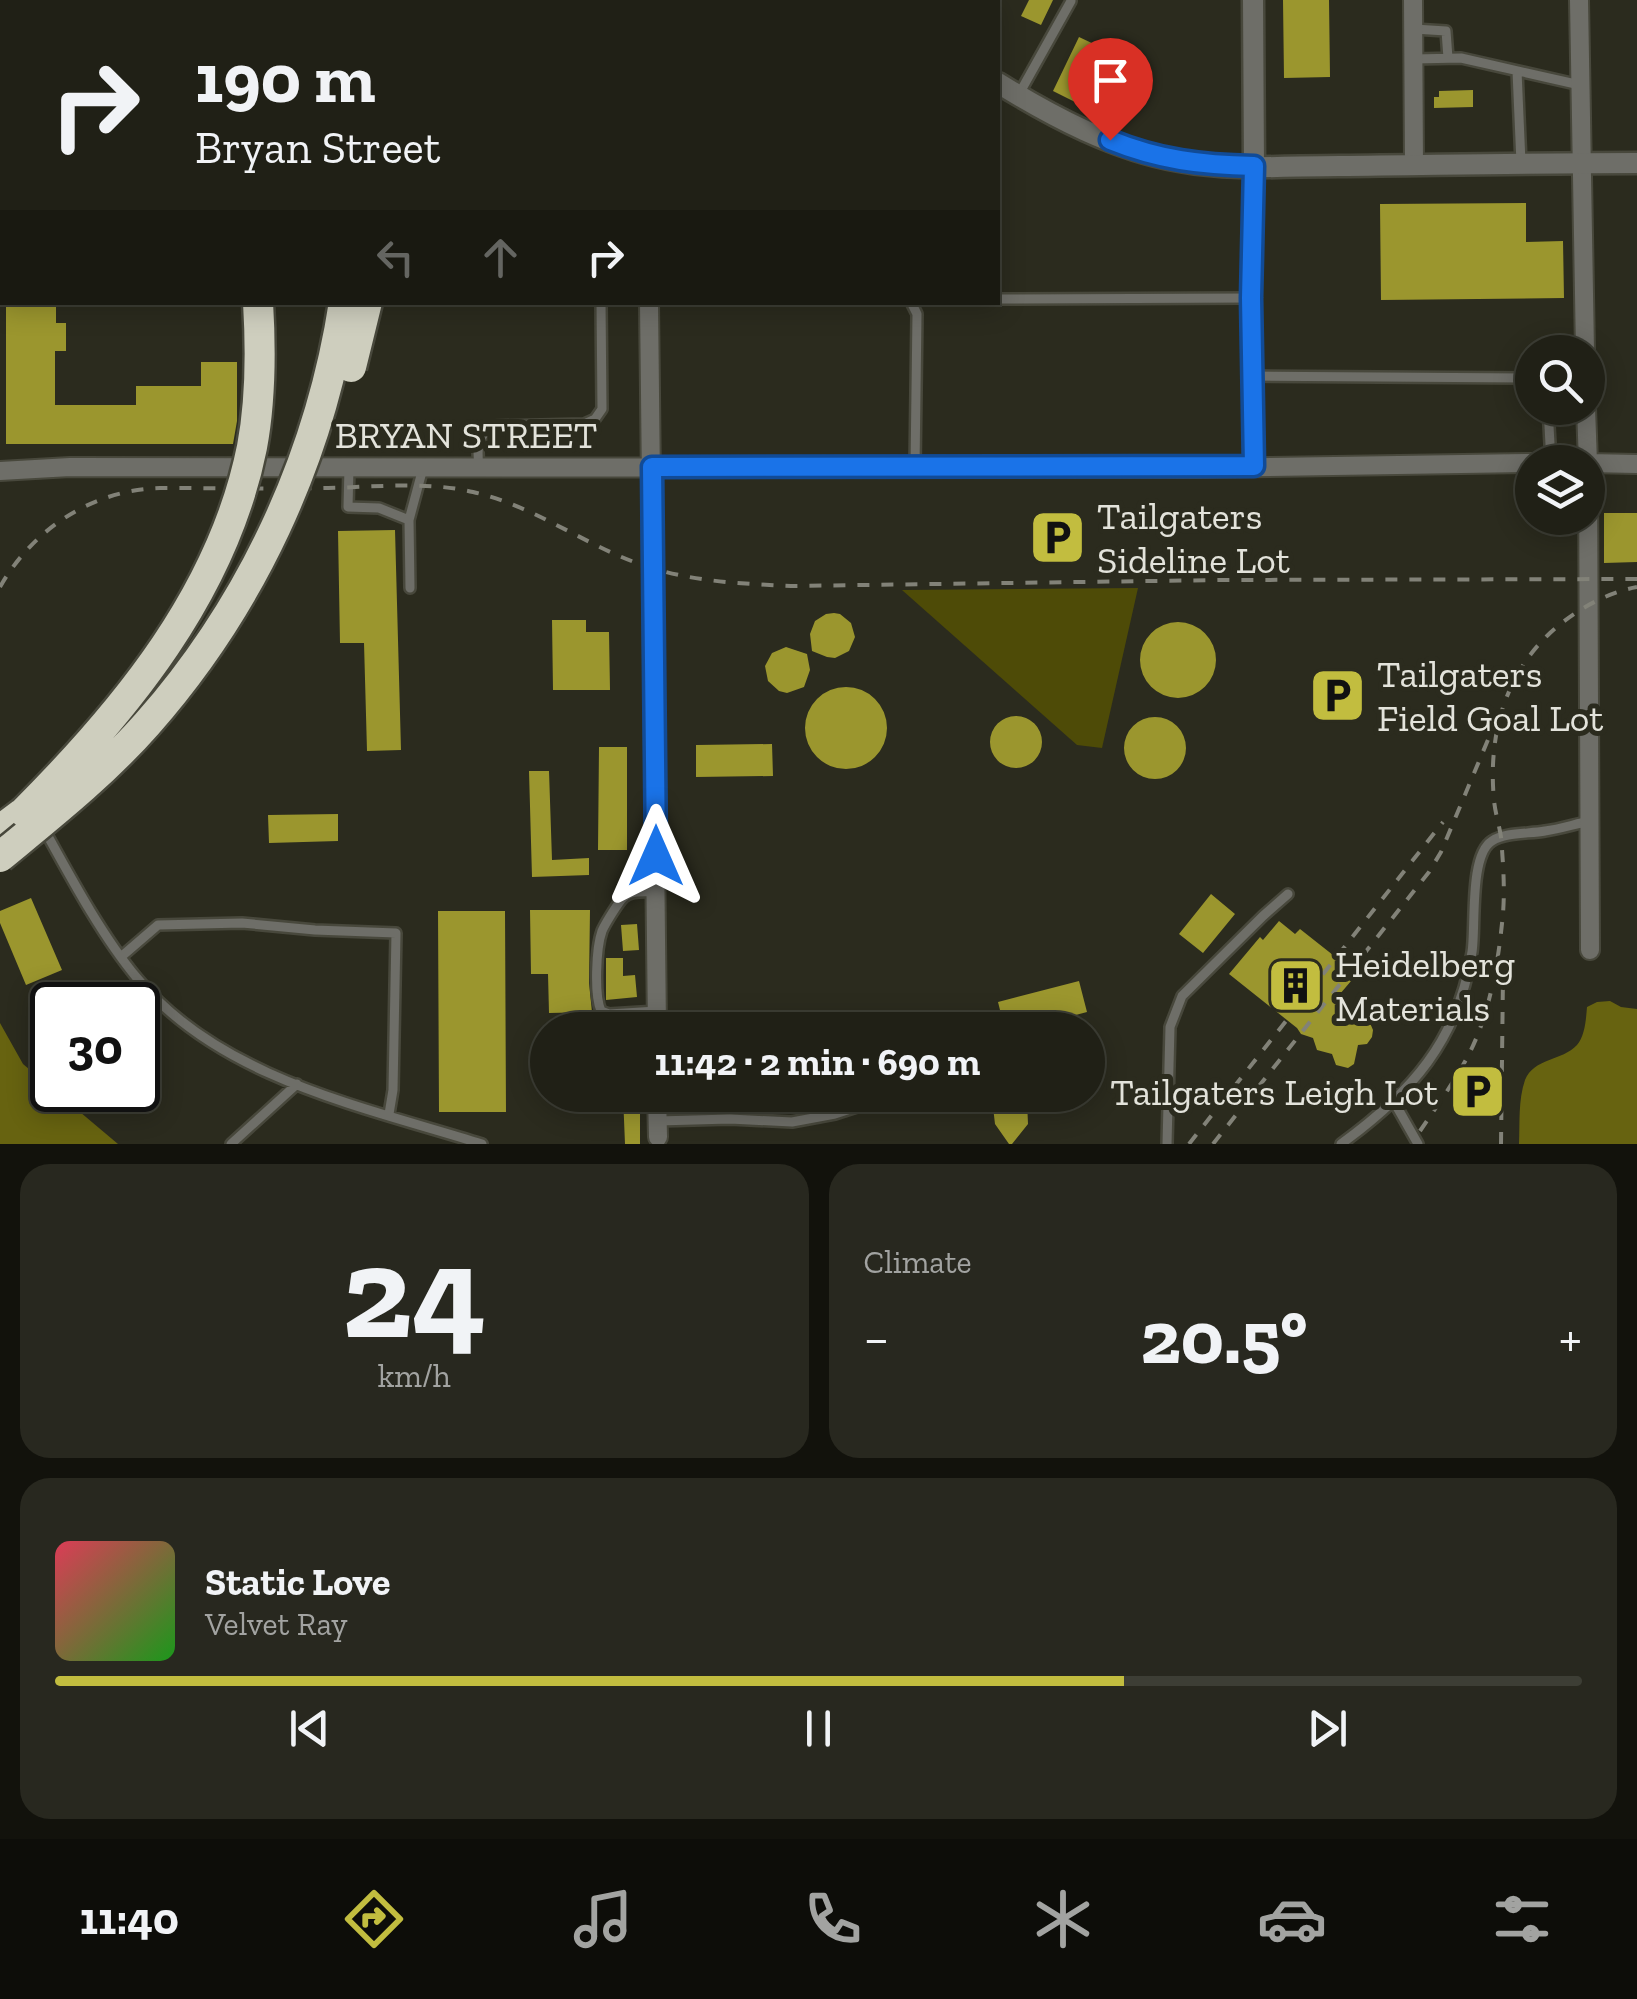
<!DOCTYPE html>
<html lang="en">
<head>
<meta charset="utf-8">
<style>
	:root { --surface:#202016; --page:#28281f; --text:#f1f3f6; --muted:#a2a3a1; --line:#3d3e35; --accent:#c2bd3f }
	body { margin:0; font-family:"Zilla Slab",serif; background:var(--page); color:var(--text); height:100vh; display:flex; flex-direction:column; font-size:38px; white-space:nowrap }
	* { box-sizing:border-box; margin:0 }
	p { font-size:32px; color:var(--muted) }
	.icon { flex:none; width:55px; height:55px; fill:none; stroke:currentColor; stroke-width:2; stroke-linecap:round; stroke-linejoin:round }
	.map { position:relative; height:1144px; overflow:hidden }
	.side { display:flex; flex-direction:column; gap:20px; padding:20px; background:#12120c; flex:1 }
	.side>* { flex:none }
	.top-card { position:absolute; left:0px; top:0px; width:1000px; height:305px; box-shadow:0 5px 25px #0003,0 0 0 2px var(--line); background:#202016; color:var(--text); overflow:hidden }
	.controls { position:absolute; left:1515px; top:335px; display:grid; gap:20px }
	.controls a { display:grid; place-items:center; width:90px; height:90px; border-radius:50%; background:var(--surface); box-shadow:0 5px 25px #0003,0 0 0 2px var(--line); font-size:50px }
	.speed { position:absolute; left:30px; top:982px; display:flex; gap:20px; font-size:50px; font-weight:700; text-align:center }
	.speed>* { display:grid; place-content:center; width:130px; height:130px; border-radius:50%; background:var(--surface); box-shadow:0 5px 25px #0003,0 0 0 2px var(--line); line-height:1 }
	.speed .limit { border:5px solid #111; border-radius:15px; background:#fff; color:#111 }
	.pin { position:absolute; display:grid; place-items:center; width:85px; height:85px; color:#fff; margin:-102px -42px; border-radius:50% 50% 50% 0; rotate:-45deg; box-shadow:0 0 10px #0007 }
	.pin .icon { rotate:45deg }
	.me { position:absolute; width:110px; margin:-55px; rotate:0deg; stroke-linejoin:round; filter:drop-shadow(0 0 8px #0008) }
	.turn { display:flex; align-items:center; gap:35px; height:210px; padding:0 30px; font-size:45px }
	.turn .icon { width:130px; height:130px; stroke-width:2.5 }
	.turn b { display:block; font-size:70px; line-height:85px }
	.lanes { display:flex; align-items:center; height:95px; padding:0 30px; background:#0003; justify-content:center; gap:50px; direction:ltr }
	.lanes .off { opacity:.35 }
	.big { font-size:75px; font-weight:700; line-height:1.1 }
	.side .card { flex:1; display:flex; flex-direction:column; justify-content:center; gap:15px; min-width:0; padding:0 35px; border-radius:30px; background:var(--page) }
	.side .dial { align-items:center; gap:0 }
	.dial b { font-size:130px; line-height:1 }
	.song { display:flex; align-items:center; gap:30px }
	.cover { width:120px; height:120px; border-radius:15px; background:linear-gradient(135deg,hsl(350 70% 55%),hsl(120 70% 35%)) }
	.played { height:10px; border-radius:5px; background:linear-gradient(90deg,var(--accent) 70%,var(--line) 70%) }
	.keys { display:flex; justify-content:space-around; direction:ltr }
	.heat { display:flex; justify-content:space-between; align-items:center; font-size:55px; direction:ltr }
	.side .tiles { flex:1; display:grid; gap:20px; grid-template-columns:1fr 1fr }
	.card:last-child { grid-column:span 2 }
	.trip { position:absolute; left:530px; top:1012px; width:575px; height:100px; border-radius:50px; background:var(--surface); box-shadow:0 5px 25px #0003,0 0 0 2px var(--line); font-weight:700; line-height:100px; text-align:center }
	.tabs { display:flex; height:160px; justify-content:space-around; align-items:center; background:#0d0d09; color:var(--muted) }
	.tabs .icon { width:70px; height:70px }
	.tabs .on { color:var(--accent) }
	.tabs b { font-size:45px; color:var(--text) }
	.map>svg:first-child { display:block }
	.green { fill:#4e4b07 }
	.water { fill:#676310 }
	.building { fill:#9b962e }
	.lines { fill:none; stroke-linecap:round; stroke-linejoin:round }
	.service-casing { stroke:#48483c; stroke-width:14 }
	.minor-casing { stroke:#48483c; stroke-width:22 }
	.tertiary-casing { stroke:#48483c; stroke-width:25 }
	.motorway-casing { stroke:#48483c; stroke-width:35 }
	.service { stroke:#6e6e68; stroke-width:9 }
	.minor { stroke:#6e6e68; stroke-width:18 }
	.tertiary { stroke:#6e6e68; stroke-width:20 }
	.motorway { stroke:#cecebe; stroke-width:30 }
	.rail { stroke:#828278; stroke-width:4; stroke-dasharray:12 12; stroke-linecap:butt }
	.motorway-bridge-casing { stroke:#48483c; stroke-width:35; stroke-linecap:butt }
	.motorway-bridge { stroke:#cecebe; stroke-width:30 }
	.route-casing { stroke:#114b97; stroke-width:25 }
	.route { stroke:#1a73e8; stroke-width:18 }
	.labels { text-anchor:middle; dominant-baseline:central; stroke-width:10; stroke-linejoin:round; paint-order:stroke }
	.street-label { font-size:38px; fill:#e3e3db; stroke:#2b2b1e }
	.poi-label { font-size:38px; fill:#e3e3db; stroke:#2b2b1e; text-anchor:start }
</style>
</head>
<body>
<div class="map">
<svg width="1637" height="1144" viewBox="0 0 1637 1144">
	<rect width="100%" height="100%" fill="#2b2b1e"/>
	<path class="green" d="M1138 588 1102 748 1077 745 902 590Z"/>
	<path class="water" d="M1610 1001 1621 1007 1637 1009V1144H1519C1520 1124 1518 1100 1525 1080 1534 1058 1562 1061 1577 1045 1585 1036 1586 1019 1587 1007L1597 1002Z
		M0 1023 23 1064 118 1144H0Z"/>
	<path class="building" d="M1029 0H1053L1041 25 1021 16Z
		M1283 0H1329L1330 77 1284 78Z
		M1079 37 1115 54 1089 109 1053 91Z
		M1473 90V107L1434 108V97H1439V91Z
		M1526 203V242L1563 241 1564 298 1381 300 1380 204Z
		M6 302H56V323H66V351H55V405H136V386H201V362H237V421L233 444H6Z
		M1604 513H1637V562L1604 563Z
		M395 530 401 750 367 751 364 643H340L338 531Z
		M834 613 840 614 851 623 855 637 849 651 835 658 827 657 812 651 810 634 815 621 826 614Z
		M552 620H586V632H609L610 690H553Z
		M1140 660a38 38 0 1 1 76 0a38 38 0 1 1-76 0Z
		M786 647 807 654 810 670 804 687 787 693 779 691 768 681 765 666 772 653Z
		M805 728a41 41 0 1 1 82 0a41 41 0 1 1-82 0Z
		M990 742a26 26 0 1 1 52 0a26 26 0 1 1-52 0Z
		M1124 748a31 31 0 1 1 62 0a31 31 0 1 1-62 0Z
		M772 744 773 776 696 777V745Z
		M599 747H627V850H598Z
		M529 771H549L552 860 589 858V875L532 877Z
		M338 814V841L269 843 268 815Z
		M1211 894 1235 914 1203 953 1179 934Z
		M31 898 62 970 26 985 0 923V911Z
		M530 910H590L589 983 592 1012 549 1013 548 974H531Z
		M438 911H505L506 1112H439Z
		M1279 921 1295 934 1300 929 1357 974 1334 1001 1352 1008 1358 1021 1370 1023 1373 1030 1372 1037 1367 1044 1358 1045 1354 1064 1348 1068 1336 1065 1332 1054 1317 1050 1313 1038 1301 1034 1297 1028 1229 974 1260 937 1263 940Z
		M637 924 639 950 623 951 621 925Z
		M606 958H623V976L635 975 637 997 606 1000Z
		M1079 981 1087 1012 1038 1025 1040 1030H1005L998 1002Z
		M623 1095H640V1144H625Z
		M1001 1096 1023 1097 1027 1101 1028 1124 1012 1144H1009L995 1124 993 1107 995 1100Z"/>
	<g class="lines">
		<defs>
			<path id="service" d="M1414 29 1446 31 1448 58
				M1414 59 1461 58 1580 85
				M1517 71 1521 163
				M1019 94 1071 1
				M0 107H2
				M998 299 1251 298
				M911 302 917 314 915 467
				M1252 376 1532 378
				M1548 408 1551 462
				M349 468 348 507 379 508 409 520
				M479 468C477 449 476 437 493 426L584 424 595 419 602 409 601 302
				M410 588 409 520 423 468
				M44 829C71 878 102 936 137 978 219 1078 364 1107 482 1144
				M656 892C646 892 632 890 624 897 619 901 605 924 602 931 596 948 594 995 601 1011L609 1014 657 1011
				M122 956 158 925 242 923 315 930 396 933 393 1090 389 1114
				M1393 1100 1418 1144
				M658 1121 730 1119 792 1122 835 1114 894 1095
				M231 1144 297 1084
				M1167 1144 1170 1027 1182 996 1263 916 1288 894
				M1341 1144C1411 1093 1458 1041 1472 952 1476 927 1469 855 1492 841 1505 832 1529 834 1545 831 1560 829 1575 824 1590 821"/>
			<path id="minor" d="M71 0 74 2
				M647 0V2
				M1413 0 1414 165
				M1579 0 1585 352
				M649 302 657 1030
				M1586 408 1588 463 1637 464
				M1253 467 1251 298 1254 166
				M1588 468 1590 950
				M0 471 70 467 1198 468 1532 463
				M657 1095 658 1137"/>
			<path id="tertiary" d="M889 0 891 2
				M1253 0 1254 166
				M998 83C1053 117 1115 150 1179 161 1231 171 1287 166 1339 166 1438 165 1538 163 1637 163"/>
			<path id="motorway" d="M345 0V2
				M308 2 310 0
				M489 2 492 0
				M0 830 24 812"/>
		</defs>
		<use href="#service" class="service-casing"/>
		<use href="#minor" class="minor-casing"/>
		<use href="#tertiary" class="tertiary-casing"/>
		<use href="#motorway" class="motorway-casing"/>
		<use href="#service" class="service"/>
		<use href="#minor" class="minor"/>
		<use href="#tertiary" class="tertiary"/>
		<use href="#motorway" class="motorway"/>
		<path class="rail" d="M0 587C33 529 92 490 160 488 216 488 272 489 328 488 375 487 427 481 473 492 537 506 592 551 655 569 699 582 746 584 791 586L1223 580 1637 579
			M1420 1131C1437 1106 1455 1081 1469 1054 1490 1013 1499 959 1503 913 1505 889 1503 861 1501 837 1499 824 1495 812 1494 800 1488 737 1504 676 1550 633 1574 611 1605 593 1637 587
			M1189 1144 1443 822
			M1213 1144 1429 872 1441 852 1490 735
			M1501 1144 1503 976"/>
		<defs>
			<path id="motorway-bridge" d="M351 367 367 302
				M24 812C126 710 223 592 252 447 261 399 261 351 258 302
				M0 857C51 815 103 774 147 724 251 606 320 459 344 302"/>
		</defs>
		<use href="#motorway-bridge" class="motorway-bridge-casing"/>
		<use href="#motorway-bridge" class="motorway-bridge"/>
	</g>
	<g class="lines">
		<defs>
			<path id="route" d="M656 856 652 467 1254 466 1251 298 1254 166C1202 165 1159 160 1110 140"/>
		</defs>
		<use href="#route" class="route-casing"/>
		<use href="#route" class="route"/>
	</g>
	<defs>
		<symbol id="parking-square" viewBox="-11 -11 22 22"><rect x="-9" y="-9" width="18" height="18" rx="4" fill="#c2bd3f" stroke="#2b2b1e"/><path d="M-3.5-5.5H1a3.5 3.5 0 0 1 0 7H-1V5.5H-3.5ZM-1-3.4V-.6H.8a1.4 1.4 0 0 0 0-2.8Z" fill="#111"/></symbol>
		<symbol id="building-square" viewBox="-11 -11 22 22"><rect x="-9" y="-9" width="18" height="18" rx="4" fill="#c2bd3f" stroke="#2b2b1e"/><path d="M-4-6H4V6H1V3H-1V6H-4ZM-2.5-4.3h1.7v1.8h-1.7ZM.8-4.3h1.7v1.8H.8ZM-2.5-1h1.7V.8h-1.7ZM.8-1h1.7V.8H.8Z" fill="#111"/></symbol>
	</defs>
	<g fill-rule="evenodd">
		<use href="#parking-square" x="1026" y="506" width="63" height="63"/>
		<use href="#parking-square" x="1306" y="664" width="63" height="63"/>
		<use href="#building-square" x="1264" y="954" width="63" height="63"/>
		<use href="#parking-square" x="1446" y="1060" width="63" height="63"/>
	</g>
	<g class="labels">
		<g class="street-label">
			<text x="466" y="435">BRYAN STREET</text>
		</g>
		<g class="poi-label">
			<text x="1097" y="516">Tailgaters<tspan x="1097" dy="44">Sideline Lot</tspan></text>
			<text x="1377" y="674">Tailgaters<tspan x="1377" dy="44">Field Goal Lot</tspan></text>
			<text x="1335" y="964">Heidelberg<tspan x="1335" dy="44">Materials</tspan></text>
			<text x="1438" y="1092" text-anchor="end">Tailgaters Leigh Lot</text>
		</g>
	</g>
</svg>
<div class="controls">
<a><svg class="icon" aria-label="search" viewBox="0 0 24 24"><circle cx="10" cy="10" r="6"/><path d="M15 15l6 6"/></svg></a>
<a><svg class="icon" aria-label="layers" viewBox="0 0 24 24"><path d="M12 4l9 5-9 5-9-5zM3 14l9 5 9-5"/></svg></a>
</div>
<div class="speed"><div class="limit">30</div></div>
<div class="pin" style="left:1110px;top:140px;background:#d93025"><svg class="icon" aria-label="arrive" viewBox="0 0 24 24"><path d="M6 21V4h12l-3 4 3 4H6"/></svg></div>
<svg class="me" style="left:656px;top:856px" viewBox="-20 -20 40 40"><path d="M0-17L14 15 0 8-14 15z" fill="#1a73e8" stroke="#fff" stroke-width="4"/></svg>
<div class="trip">11:42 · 2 min · 690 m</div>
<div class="top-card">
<div class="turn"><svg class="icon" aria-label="right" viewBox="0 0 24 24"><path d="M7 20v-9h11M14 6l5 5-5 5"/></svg><div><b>190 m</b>Bryan Street</div></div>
<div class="lanes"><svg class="icon off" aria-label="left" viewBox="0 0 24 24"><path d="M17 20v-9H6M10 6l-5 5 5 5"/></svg><svg class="icon off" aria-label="ahead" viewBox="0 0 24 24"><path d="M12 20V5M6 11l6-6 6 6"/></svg><svg class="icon" aria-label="right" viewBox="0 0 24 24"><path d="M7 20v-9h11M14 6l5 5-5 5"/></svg></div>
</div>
</div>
<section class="side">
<div class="tiles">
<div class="card dial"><b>24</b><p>km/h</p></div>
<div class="card"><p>Climate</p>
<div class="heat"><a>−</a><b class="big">20.5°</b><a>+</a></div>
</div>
<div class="card">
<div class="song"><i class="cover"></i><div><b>Static Love</b><p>Velvet Ray</p></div></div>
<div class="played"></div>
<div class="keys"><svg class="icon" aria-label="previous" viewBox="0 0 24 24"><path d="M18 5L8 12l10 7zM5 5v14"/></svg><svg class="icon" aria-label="pause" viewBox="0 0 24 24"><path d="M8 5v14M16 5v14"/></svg><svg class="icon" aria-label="next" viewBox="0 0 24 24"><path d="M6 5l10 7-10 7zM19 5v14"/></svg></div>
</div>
</div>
</section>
<nav class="tabs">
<b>11:40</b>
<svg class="icon on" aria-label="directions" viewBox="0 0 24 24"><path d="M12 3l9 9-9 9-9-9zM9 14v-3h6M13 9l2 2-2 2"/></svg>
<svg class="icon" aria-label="music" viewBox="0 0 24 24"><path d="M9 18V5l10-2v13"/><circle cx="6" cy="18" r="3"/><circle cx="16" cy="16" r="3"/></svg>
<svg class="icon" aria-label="phone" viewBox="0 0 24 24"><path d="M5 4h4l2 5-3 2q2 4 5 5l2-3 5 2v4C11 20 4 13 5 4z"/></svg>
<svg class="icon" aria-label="climate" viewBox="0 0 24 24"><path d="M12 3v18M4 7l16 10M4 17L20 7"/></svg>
<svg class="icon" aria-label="car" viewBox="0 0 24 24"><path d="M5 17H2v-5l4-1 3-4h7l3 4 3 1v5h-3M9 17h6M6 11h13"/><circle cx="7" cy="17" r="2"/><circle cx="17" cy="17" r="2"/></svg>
<svg class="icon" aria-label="filters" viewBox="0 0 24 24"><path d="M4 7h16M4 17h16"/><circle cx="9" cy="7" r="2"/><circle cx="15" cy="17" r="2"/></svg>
</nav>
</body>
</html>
